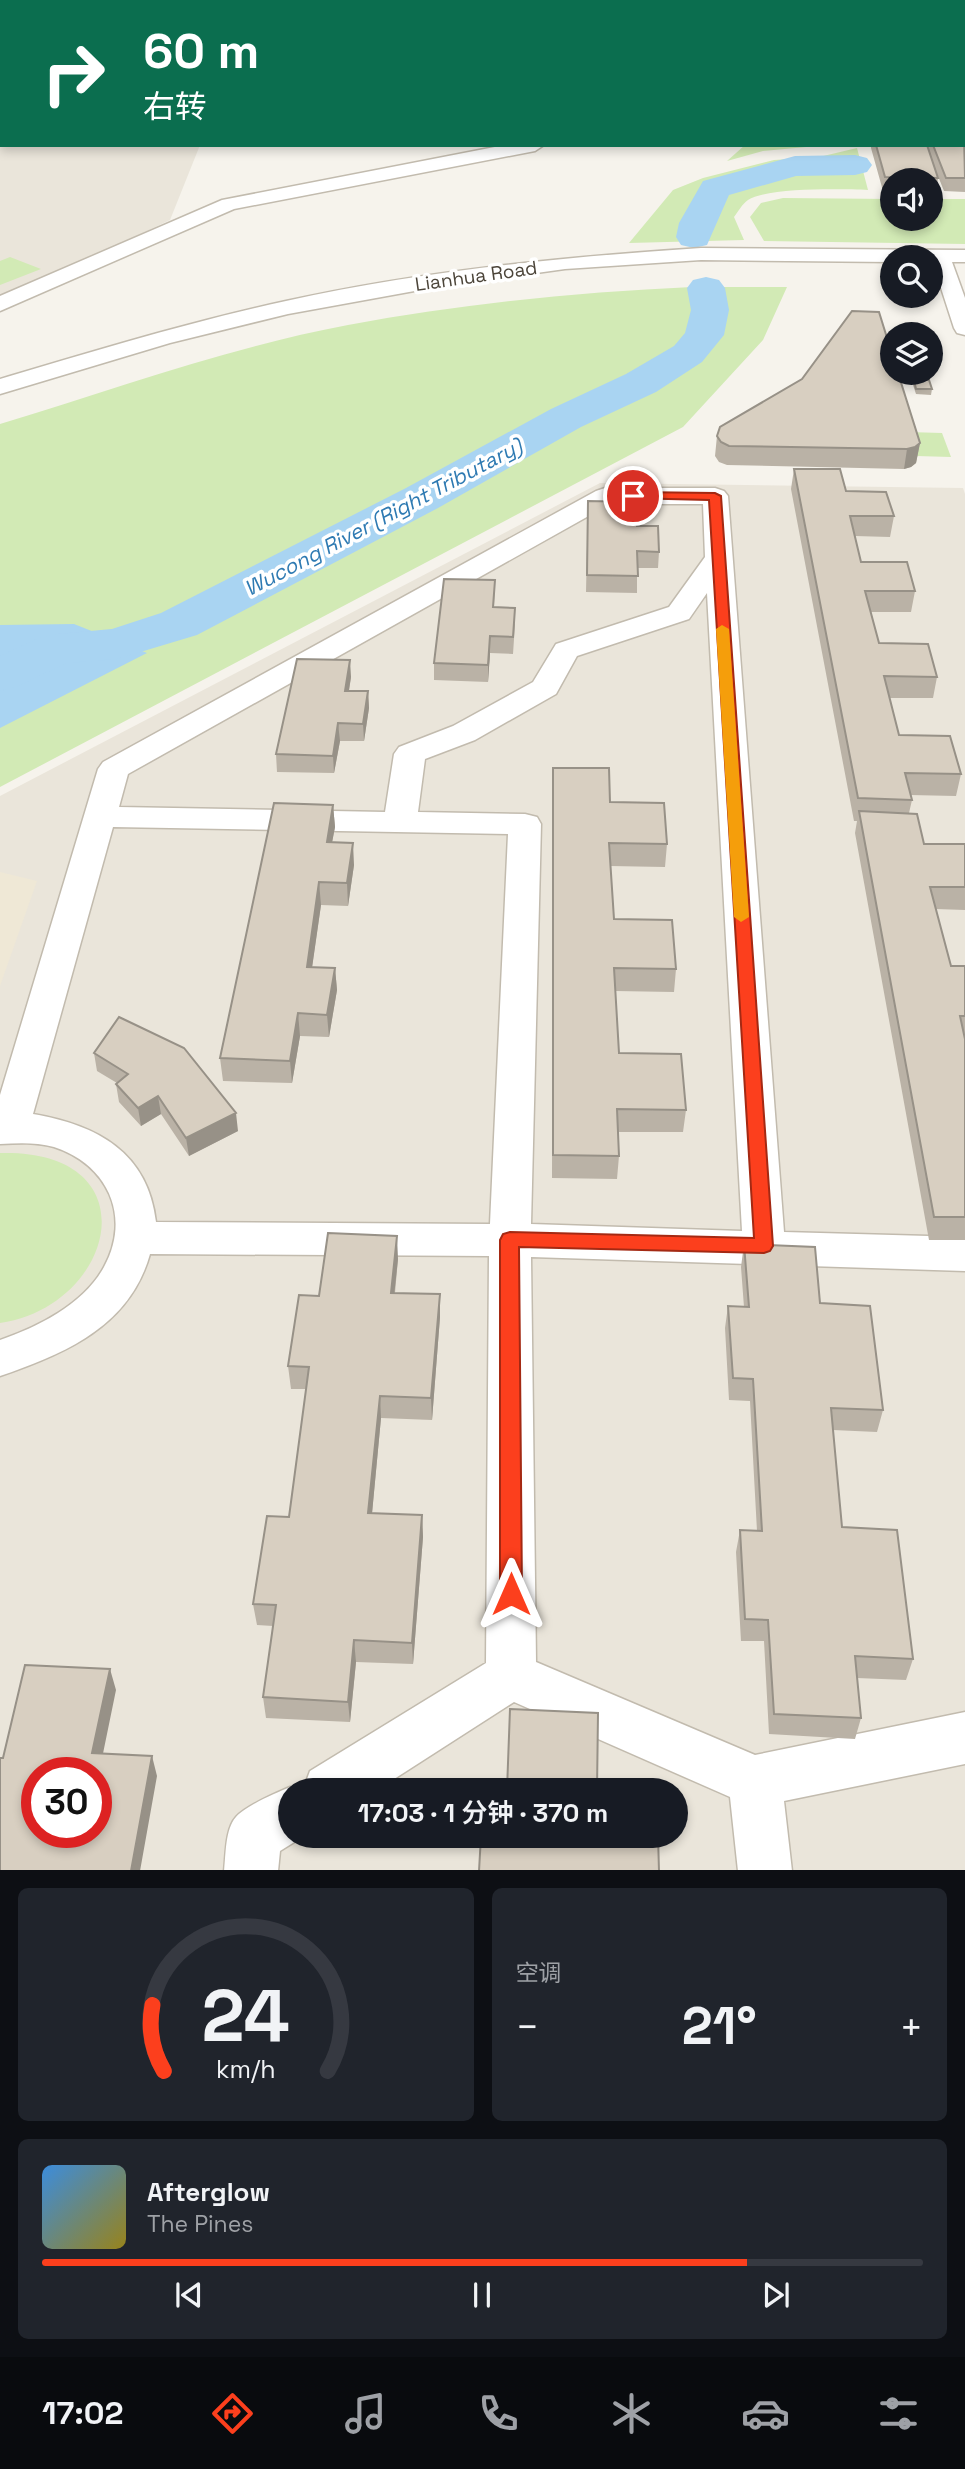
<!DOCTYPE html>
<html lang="zh">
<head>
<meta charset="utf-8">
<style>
	:root { --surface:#171b24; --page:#20242c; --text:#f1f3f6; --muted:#9ea1a6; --line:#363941; --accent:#fc3f1d }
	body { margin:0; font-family:"Space Grotesk","Noto Sans SC",sans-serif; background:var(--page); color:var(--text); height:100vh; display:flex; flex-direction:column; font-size:26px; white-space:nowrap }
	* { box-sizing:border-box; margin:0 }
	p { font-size:23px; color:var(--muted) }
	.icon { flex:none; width:38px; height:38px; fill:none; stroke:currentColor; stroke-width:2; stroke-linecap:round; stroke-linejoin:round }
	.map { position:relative; height:1870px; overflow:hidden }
	.drawer { display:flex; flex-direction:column; gap:18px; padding:18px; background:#0d0f14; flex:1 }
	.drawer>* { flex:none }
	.top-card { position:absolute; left:0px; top:0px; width:966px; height:147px; box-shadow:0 4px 10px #0003; background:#0b6e4f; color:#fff; overflow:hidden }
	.buttons { position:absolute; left:880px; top:168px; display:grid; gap:14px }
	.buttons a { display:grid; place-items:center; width:63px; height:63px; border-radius:50%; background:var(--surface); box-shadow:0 4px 10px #0003; font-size:35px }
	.speed { position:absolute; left:21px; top:1757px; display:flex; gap:14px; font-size:35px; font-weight:700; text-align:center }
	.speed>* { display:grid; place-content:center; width:91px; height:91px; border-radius:50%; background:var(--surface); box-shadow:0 4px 10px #0003; line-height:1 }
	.speed .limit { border:10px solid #d22; background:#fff; color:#111 }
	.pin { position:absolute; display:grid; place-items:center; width:60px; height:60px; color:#fff; margin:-30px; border:4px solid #fff; border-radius:50%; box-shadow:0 2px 7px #0007 }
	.me { position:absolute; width:77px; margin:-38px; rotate:0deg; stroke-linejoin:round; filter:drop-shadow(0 0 5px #0008) }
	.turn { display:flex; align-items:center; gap:24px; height:147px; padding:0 28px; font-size:32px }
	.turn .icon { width:91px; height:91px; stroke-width:2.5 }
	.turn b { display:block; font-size:49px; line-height:60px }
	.big { font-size:52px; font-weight:600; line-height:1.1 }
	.drawer .card { flex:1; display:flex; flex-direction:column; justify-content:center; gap:10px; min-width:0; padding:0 24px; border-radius:10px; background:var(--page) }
	.drawer .dial { align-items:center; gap:0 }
	.dial svg { height:182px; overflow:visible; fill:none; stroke:var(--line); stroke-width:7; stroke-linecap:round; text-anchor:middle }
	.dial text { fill:var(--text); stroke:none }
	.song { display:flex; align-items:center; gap:21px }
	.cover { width:84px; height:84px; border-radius:10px; background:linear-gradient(135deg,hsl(210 70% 55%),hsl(50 70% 35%)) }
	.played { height:7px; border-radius:4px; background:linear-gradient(90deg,var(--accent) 80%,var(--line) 80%) }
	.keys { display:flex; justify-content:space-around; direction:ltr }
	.heat { display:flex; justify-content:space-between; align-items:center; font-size:38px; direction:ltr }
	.drawer .tiles { flex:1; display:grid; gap:18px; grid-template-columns:1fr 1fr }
	.card:last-child { grid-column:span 2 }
	.trip { position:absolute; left:278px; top:1778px; width:410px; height:70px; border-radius:35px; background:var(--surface); box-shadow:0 4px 10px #0003; font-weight:600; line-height:70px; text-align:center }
	.dock { display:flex; height:112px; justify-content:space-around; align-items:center; background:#090b0e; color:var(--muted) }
	.dock .icon { width:49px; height:49px }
	.dock .selected { color:var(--accent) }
	.dock b { font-size:32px; color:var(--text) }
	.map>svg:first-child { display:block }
	.residential { fill:#eae5da; fill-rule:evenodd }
	.education { fill:#efe8d6 }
	.green { fill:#d2eab5 }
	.water { fill:#a9d4f2 }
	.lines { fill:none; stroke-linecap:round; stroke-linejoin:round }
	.river { fill:#a9d4f2; fill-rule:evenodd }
	.minor-casing { stroke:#c2bbae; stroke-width:3 }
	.minor { fill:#fff; fill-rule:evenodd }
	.wall { fill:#bab2a6 }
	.shaded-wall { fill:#979187 }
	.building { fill:#d8cfc1; stroke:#979187; stroke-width:2; fill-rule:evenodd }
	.route { fill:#fc3f1d; stroke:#a42913; stroke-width:2 }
	.slow { fill:#f59e0b }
	.labels { text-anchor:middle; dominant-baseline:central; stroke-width:7; stroke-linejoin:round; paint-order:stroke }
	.far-street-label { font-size:19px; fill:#4b4439; stroke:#fff }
	.far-water-label { font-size:21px; font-style:italic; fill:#2e7ab2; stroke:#fff }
</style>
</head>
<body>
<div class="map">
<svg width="965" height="1871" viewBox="0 0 965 1871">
	<rect width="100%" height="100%" fill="#f6f3ec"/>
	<path class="residential" d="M0 43 2 145H200L170 220 0 301Z
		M600 483 963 488 965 494V1870L0 1871V796ZM37 1773H96V1832H37ZM290 1790H676V1836H290Z"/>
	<path class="education" d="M0 872 37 881 0 986Z"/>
	<path class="green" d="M201 0H720V2H200Z
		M745 145H828L763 151 727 161Z
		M857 148 868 190C843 189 768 187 748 200 742 204 738 212 734 217L744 240 629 243 673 190 703 178 774 160 819 157Z
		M783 198 892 199V219H931V199H965V244L764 241 750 217 761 203Z
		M10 257 41 269 0 285V261Z
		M692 287H787L763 340 683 427 0 787V424C115 389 230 347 348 325 462 304 577 292 692 287Z
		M908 432 942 433 951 457 916 456Z
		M0 1153C154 1149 116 1306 0 1323Z"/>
	<path class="water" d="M74 624 147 653 0 728V625Z"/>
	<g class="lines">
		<path class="river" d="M855 155 867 158 872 165 867 172 855 175 796 176 729 195 707 245 694 248 681 245 676 237 679 223 703 181 795 156Z
			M706 277 719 280 725 288 729 310 724 335 702 362 656 392 581 427 438 508 197 635 117 659 67 663 18 686 0 691V656L39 638 57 634 112 629 161 613 406 488 551 409 626 374 674 346 685 333 691 310 687 288 693 280Z"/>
		<defs>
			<path id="minor" d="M136 0H152L135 2Z
				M757 0H773L774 2H758Z
				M505 145H544L535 151 234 209 0 311V296L222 200Z
				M701 248 965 250V262H952L965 298V335L957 333 954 328 931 257H892V262L701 260 565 269 431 288 288 314 170 343 0 394V379C95 351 189 322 286 301 422 271 562 257 701 248Z
				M605 488H715L724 491 728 496 784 1232 965 1237V1271L531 1257 536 1662 755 1755 965 1712V1764L784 1801 792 1871H738L730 1797 514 1702 377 1790H303L310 1771 486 1663 489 1256 150 1254C130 1326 65 1354 0 1376V1340C38 1327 84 1304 104 1267 132 1216 107 1164 54 1147 36 1142 18 1143 0 1144V1095L98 769 103 762 596 491ZM610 504H703L705 557 669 607 556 644 533 682 453 726 399 747 394 754 385 812 119 807 128 774ZM707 593 742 1231 531 1224 541 824 537 817 525 814 418 812 425 759 475 740 556 694 577 656 689 619ZM113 827 508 834 490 1224 156 1222C148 1152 97 1125 33 1114Z
				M290 1787 297 1790H290V1836H304L280 1851 278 1871H224C226 1855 225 1829 236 1817 247 1805 276 1793 290 1787Z"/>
		</defs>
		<use href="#minor" class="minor-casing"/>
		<use href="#minor" class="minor"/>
	</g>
	<path class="wall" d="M965 137V192L944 191 934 166 938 178 936 192 931 191V180H892V191H883L871 148V145H927L928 149 929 145H964Z
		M914 380 932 389 931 395 916 394 913 385Z
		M717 436 920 443 916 463 911 467 904 469 727 465 719 462 715 456Z
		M794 469 846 491 894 516 890 537 855 536 861 562 915 591 911 612H871L879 643 937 677 933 698H890L899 735 961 774 956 796 910 795 912 800 909 813 924 844H965V910L936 909 951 966H965V1240H929L855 833 857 821H854L791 489Z
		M588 501 637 526 659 552 658 568H637V593L586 592Z
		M495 580 494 607 515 624 513 654 490 653 488 682 434 680V663Z
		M351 677 349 691H368L369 708 364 741H340L334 773 277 772 276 754Z
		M553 768 610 802 667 844 665 867 610 866 614 919 676 969 674 992 615 991 619 1053 686 1110 683 1132H618L619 1156 617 1179 552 1178Z
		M333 805 335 827 332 842 354 865 348 906 321 905 312 967 335 968 337 990 329 1037 300 1036 292 1083 223 1081 220 1058Z
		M94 1053 238 1131 189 1156 161 1114 141 1126 119 1102 116 1084 117 1083 97 1071Z
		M744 1244 820 1303 883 1410 877 1432 833 1430 842 1527 913 1659 906 1680 857 1678 861 1718 855 1739 769 1734 764 1641H741L736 1552 740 1530 757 1531 754 1476 750 1401 729 1400 725 1328 728 1306 744 1307 741 1267Z
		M398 1259 395 1293 440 1294V1317L432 1420 381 1418 372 1513 422 1515 423 1537 413 1664 356 1662 350 1722 266 1718 263 1697 273 1626 257 1625 253 1604 289 1517 306 1389H291L288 1366 319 1296Z"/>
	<path class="shaded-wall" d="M189 0H199L198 2H188Z
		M920 443 916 463 911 467 904 469 907 449Z
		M490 636V653L488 682V665Z
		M350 660 351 677 346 708 345 691Z
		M368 691 369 708 364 741 363 724Z
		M338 723 340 741 334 773 333 756Z
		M333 805 335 827 328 864 327 842Z
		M353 843 354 865 348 906 347 883Z
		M319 882 321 905 309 989 307 967Z
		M335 968 337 990 329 1037 327 1015Z
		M298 1013 300 1036 292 1083 290 1061Z
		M158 1096 161 1114 141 1126 138 1108Z
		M236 1113 238 1131 189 1156 186 1138Z
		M397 1236 398 1259 392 1315 391 1293Z
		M440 1294V1317L432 1420 431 1398Z
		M380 1396 381 1418 370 1535 368 1513Z
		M422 1515 423 1537 413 1664 412 1643Z
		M354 1640 356 1662 350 1722 348 1702Z
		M110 1669 116 1690 99 1773 92 1753Z
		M152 1756 157 1776 140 1871H131Z"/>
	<path class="building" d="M163 0H189L188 2H161Z
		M964 137 965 178H946L933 145H964Z
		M876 145H927L938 178 885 177Z
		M852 311 879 312 892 354V373H898L920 443 915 447 907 449 729 446 721 442 717 436 720 427 802 379Z
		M914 380H929L932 389H916Z
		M794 469H840L846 491 886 492 894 516H850L861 562H907L915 591H865L879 643 928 644 937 677 884 676 899 735 950 736 961 774 905 773 912 800 858 798Z
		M588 501 636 502 637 526H658L659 552 637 551 638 576 587 575Z
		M444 579 495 580 493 607 515 608 513 637 490 636 488 665 434 663Z
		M297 659 350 660 345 691H368L363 724 338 723 333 756 276 754Z
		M553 768H609L610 802 664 803 667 844 609 843 614 919 672 920 676 969 614 968 619 1053 681 1054 686 1110 617 1109 619 1156 553 1155Z
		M274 803 333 805 327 842 353 843 347 883 319 882 307 967 335 968 327 1015 298 1013 290 1061 220 1058Z
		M859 811 917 814 924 844H965V887H930L951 966H965V1016H960L965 1039V1217H934Z
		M119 1017 184 1048 236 1113 186 1138 158 1096 138 1108 116 1084 128 1074 94 1053Z
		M328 1233 397 1236 391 1293 440 1294 431 1398 380 1396 368 1513 422 1515 412 1643 354 1640 348 1702 263 1697 276 1605 253 1604 267 1516 289 1517 309 1367 288 1366 299 1295 319 1296Z
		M744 1244 815 1247 820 1303 870 1306 883 1410 831 1408 842 1527 897 1530 913 1659 855 1656 861 1718 774 1714 768 1620 745 1619 740 1530 762 1531 753 1379 733 1378 728 1306 749 1307Z
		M25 1665 110 1669 92 1753 152 1756 131 1871H0V1758H3ZM37 1773H96V1832H37Z
		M510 1709 598 1713 597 1790H507Z
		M481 1836H658L659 1871H479Z"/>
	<path class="route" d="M633 492 715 493 721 496 773 1246 770 1251 764 1253 519 1247 522 1594 519 1602 511 1605 503 1602 500 1594V1240L503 1234 510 1232 754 1238 709 500 628 498V493Z"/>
	<path class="slow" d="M722 625 729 629 749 917 741 922 734 917 716 629Z"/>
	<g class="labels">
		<g class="far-street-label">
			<text transform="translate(476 276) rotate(-8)">Lianhua Road</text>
		</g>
		<g class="far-water-label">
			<text transform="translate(383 517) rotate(-28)">Wucong River (Right Tributary)</text>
		</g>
	</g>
</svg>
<div class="buttons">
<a><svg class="icon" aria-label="sound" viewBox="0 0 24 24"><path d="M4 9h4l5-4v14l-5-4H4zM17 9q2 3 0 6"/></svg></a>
<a><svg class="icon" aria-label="search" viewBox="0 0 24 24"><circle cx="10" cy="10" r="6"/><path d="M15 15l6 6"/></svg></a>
<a><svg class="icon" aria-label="layers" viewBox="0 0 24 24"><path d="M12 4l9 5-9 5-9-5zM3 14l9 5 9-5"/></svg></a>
</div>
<div class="speed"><div class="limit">30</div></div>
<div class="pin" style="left:633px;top:496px;background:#d93025"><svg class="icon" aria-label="arrive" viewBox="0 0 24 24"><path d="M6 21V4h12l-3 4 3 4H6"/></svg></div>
<svg class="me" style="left:511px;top:1594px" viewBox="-20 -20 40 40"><path d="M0-17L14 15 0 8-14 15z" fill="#fc3f1d" stroke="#fff" stroke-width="4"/></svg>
<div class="trip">17:03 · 1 分钟 · 370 m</div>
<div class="top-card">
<div class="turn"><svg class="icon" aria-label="right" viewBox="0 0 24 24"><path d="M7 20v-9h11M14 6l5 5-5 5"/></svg><div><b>60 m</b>右转</div></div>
</div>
</div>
<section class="drawer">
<div class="tiles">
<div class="card dial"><svg viewBox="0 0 100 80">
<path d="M14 69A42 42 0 1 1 86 69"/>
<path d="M14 69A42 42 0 0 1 9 40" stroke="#fc3f1d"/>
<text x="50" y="56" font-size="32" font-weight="700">24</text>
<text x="50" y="72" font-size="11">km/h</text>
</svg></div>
<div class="card"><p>空调</p>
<div class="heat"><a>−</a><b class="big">21°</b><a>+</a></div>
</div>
<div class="card">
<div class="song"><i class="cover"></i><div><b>Afterglow</b><p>The Pines</p></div></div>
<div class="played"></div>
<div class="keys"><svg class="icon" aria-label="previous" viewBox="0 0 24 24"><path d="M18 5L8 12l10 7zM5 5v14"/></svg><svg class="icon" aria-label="pause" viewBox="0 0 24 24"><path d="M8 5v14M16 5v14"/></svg><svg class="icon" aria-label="next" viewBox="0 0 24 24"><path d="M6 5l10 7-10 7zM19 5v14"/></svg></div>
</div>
</div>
</section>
<nav class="dock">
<b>17:02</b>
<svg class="icon selected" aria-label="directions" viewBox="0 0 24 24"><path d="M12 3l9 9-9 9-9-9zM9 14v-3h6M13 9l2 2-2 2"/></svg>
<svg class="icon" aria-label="music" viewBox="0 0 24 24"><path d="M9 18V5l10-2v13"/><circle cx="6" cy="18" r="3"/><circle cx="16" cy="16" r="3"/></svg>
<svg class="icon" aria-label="phone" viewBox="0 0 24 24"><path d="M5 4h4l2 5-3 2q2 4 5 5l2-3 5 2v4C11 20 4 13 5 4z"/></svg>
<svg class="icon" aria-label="climate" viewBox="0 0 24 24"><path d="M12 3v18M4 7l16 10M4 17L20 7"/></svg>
<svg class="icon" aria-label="car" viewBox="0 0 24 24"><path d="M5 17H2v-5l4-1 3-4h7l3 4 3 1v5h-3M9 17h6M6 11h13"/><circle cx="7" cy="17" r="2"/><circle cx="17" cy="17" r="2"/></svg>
<svg class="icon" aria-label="filters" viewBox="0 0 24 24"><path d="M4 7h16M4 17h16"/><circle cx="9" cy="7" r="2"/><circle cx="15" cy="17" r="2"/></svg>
</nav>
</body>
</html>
